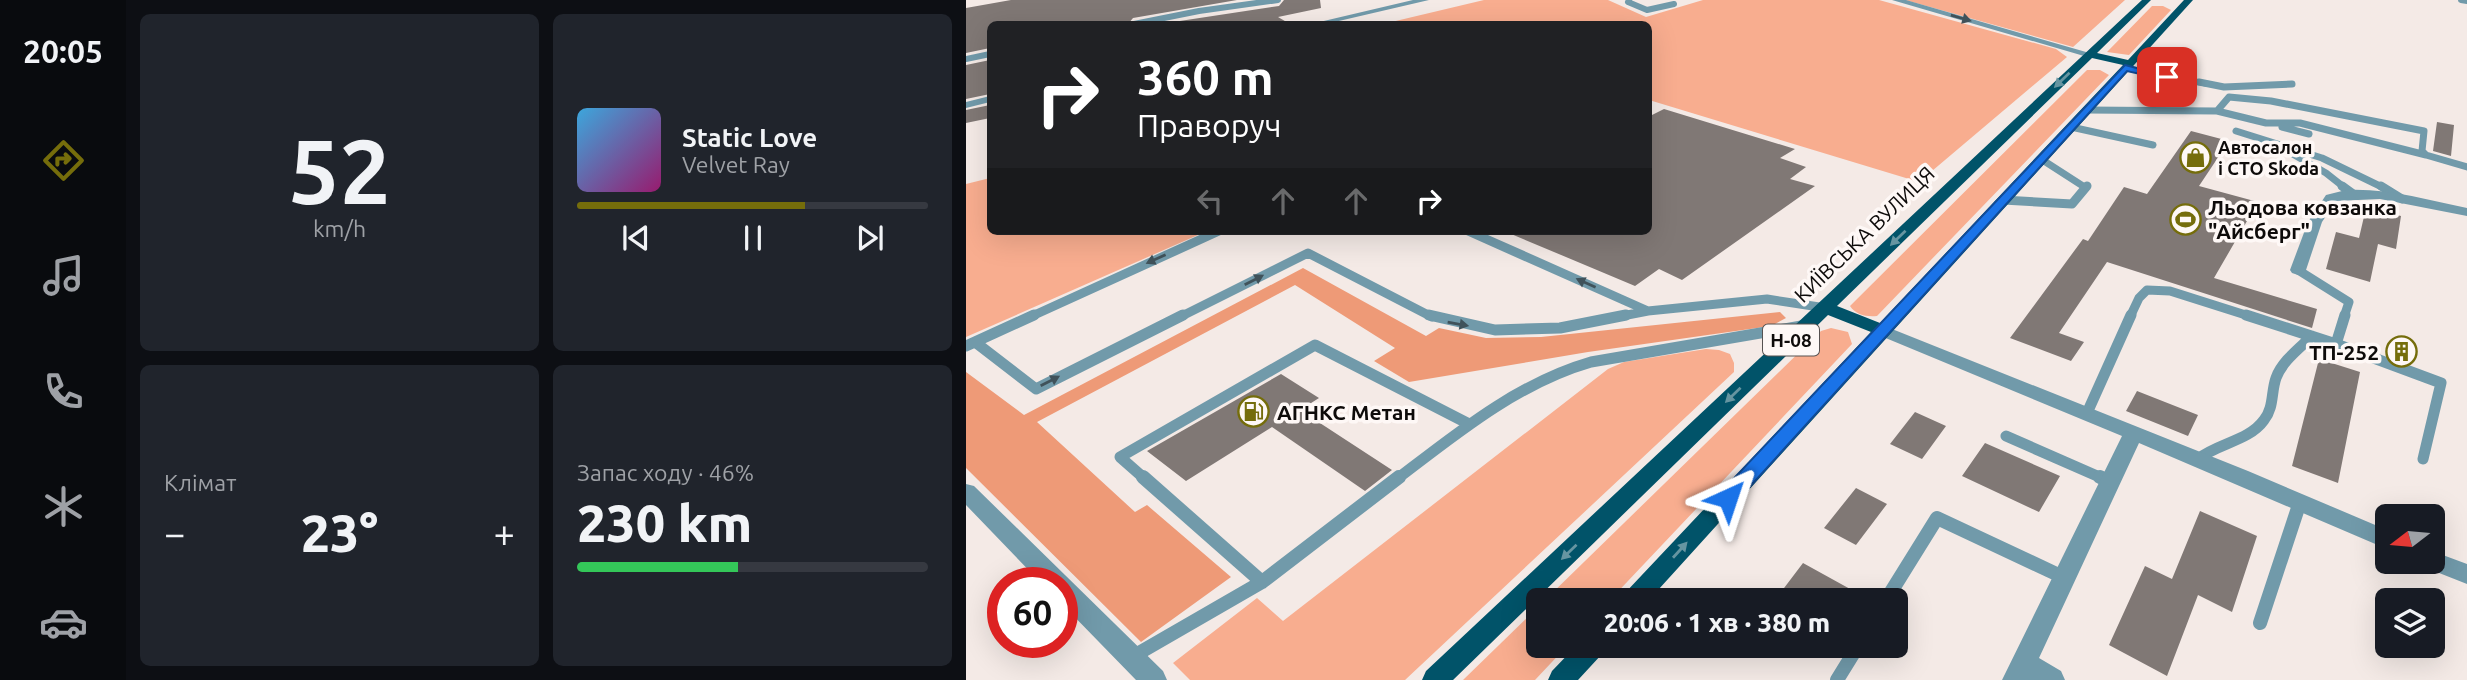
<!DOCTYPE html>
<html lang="uk">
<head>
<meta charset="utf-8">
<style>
	:root { --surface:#171b24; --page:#20242c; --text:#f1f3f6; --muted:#9ea1a6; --line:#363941; --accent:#756d0b }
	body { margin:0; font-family:Ubuntu,sans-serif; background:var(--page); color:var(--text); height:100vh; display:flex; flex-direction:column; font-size:26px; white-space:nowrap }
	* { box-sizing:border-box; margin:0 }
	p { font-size:23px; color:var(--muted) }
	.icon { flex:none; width:38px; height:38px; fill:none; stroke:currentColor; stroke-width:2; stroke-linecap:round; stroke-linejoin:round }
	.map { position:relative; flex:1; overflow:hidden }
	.side { display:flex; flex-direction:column; gap:14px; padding:14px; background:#0d0f14; width:840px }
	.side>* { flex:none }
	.hud { position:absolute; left:21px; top:21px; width:665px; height:214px; border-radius:10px; box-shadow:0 7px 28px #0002; background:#202124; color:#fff; overflow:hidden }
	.needle { width:46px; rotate:254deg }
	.buttons { position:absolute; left:1409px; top:504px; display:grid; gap:14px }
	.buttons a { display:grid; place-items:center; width:70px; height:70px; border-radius:10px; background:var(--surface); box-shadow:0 7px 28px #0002; font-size:35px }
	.speed { position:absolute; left:21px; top:567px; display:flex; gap:14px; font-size:35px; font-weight:700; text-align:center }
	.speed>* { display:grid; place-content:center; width:91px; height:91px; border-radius:50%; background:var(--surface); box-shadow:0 7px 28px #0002; line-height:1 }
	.speed .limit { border:10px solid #d22; background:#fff; color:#111 }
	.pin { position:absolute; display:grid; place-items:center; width:60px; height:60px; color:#fff; margin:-30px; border-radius:14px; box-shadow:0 4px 10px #0006 }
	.me { position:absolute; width:77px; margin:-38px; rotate:42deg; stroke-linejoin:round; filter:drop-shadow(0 0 5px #0008) }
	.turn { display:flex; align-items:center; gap:24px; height:147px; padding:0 35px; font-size:32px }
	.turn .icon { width:91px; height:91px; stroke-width:2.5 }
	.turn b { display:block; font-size:49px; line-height:60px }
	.lanes { display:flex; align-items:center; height:66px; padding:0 35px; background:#0003; justify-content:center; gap:35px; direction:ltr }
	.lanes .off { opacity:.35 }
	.big { font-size:52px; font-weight:800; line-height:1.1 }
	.side .widget { flex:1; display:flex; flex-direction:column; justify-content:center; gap:10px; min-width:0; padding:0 24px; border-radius:10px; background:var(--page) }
	.side .dial { align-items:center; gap:0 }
	.dial b { font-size:91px; line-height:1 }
	.song { display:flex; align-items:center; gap:21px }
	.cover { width:84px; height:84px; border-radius:10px; background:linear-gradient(135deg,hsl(200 70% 55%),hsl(320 70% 35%)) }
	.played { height:7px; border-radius:4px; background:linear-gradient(90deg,var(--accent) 65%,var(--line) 65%) }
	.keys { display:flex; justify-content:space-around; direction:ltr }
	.heat { display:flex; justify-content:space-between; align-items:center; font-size:38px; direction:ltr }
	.charge { height:10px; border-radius:5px; background:linear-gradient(90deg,#34c759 46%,var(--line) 0) }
	.side .tiles { flex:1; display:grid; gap:14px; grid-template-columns:repeat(2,1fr) }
	.trip { position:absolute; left:560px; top:588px; width:382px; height:70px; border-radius:10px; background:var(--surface); box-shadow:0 7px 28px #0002; font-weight:800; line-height:70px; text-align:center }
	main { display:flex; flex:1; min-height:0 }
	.dock { display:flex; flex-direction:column; width:126px; justify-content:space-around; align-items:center; background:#090b0e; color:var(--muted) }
	.dock .icon { width:49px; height:49px }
	.dock .current { color:var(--accent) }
	.dock b { font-size:32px; color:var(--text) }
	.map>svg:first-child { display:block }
	.green { fill:#f8ad8f }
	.forest { fill:#ee9a77 }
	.building { fill:#807875 }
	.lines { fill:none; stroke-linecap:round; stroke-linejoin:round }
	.service-far4 { stroke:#719aaa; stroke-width:6 }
	.service-far3 { stroke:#719aaa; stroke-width:7 }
	.service-far2 { stroke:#719aaa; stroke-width:9 }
	.service-far1 { stroke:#719aaa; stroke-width:11 }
	.service { stroke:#719aaa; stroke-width:14 }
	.minor { fill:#719aaa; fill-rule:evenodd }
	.tertiary { fill:#719aaa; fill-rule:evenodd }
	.primary { fill:#015369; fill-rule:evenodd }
	.oneway { fill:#40525a }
	.oneway2 { fill:#6695a1 }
	.route { fill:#1a73e8; stroke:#114b97; stroke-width:2 }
	.labels { text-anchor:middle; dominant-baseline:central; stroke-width:7; stroke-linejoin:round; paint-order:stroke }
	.far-poi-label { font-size:18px; font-weight:bold; fill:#0e0b0a; stroke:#fef8f6; text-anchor:start }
	.shield { fill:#fef8f6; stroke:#565251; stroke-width:2 }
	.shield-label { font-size:19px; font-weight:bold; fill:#0e0b0a }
	.poi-label { font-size:21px; font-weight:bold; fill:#0e0b0a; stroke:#fef8f6; text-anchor:start }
	.street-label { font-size:21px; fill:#0e0b0a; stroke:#fef8f6 }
</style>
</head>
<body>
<main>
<nav class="dock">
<b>20:05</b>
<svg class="icon current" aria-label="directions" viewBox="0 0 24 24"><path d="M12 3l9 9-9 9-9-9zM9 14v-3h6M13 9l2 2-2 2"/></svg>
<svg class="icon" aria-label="music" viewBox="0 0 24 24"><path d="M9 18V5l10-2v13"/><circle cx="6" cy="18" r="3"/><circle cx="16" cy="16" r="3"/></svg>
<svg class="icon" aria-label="phone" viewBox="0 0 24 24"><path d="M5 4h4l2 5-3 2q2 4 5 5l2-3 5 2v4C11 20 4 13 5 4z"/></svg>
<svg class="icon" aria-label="climate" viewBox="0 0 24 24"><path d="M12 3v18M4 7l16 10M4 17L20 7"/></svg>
<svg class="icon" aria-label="car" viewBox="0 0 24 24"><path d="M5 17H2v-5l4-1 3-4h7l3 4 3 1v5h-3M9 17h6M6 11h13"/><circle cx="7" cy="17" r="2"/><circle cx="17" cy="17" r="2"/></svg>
</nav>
<section class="side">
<div class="tiles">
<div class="widget dial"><b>52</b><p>km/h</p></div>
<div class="widget">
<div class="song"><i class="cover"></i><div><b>Static Love</b><p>Velvet Ray</p></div></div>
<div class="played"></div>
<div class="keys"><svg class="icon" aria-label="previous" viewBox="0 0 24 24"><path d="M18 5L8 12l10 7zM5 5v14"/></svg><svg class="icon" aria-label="pause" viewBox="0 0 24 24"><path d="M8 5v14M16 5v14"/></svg><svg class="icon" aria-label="next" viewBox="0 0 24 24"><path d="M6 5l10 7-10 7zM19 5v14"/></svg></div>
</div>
<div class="widget"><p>Клімат</p>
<div class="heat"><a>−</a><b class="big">23°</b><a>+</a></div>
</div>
<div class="widget"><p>Запас ходу · 46%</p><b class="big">230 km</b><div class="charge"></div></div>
</div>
</section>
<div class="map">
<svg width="1501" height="680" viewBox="0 0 1501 680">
	<rect width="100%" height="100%" fill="#f4eae6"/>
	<path class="green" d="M518 0H642L680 17 737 0H913L1090 49 1101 57 953 182 683 100 682 24H417Z
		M939 0H1159L1107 47Z
		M1186 6H1197L1205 10 1163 55 1141 52Z
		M1121 70H1134L1143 75 911 316C900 317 890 315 884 306Z
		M24 178V231H241L0 337V184Z
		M865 328 882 332 886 344 644 600H579L855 331Z
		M740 349 753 350 764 354 768 363V372L439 680H224L207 663 291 598 317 621 642 369 658 362Z
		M572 607V646H601L569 680H497Z"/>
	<path class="forest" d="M337 268 460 336 473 328 520 338 575 337 814 312 820 318 805 326 622 352 443 382 408 361 429 348 329 285 71 422 169 512 181 505 265 577 175 642 0 468V372L58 415Z"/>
	<path class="building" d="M45 0H271L167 18 162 24H24V48L0 53V8Z
		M318 0H354L355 8 312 17 324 24H194L313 6Z
		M24 60V94L0 99V65Z
		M24 105V118L0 123V110Z
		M698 109 829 149 814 158 840 167 824 179 849 186 716 280 693 269 669 286 538 231H682V117Z
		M1471 122 1488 125 1485 156 1467 151Z
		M1225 131 1263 141 1233 186 1292 202 1248 278 1351 309 1346 328 1141 262 1093 333 1118 342 1105 361 1044 338 1117 239 1122 241 1158 187 1181 194Z
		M1400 208 1435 216 1430 249 1412 244 1404 282 1360 269 1370 232 1393 238Z
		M1353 359 1394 372 1372 483 1326 466Z
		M315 374 353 398 334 410 426 470 399 491 306 427 220 481 181 451Z
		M1171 391 1232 415 1222 436 1160 411Z
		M949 412 980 426 956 459 924 444Z
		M1019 443 1094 476 1073 512 996 476Z
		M890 488 921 504 890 545 858 528Z
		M1234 511 1291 536 1266 612 1232 595 1201 676 1143 645 1179 566 1206 579Z
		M837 563 904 600H809Z"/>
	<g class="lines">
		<path class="service-far4" d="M663 0 662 2 681 10 708 4
			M1495 0 1501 1
			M168 24 233 11 312 0
			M0 59 24 54
			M1159 68 1242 84"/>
		<path class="service-far3" d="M1233 82 1258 87 1326 84
			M1120 110 1251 111 1263 97 1305 101 1458 131 1456 151 1460 155 1501 167
			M1251 111 1300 123H1334L1460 155
			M1105 127 1187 145
			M1316 127 1343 134
			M1270 131 1356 158 1418 188
			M1316 148 1360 173 1379 188
			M1075 159 1120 188"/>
		<path class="service-far2" d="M1376 186 1387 194
			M1415 186 1436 199
			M1037 200 1106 204 1121 186
			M502 231 682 311
			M1332 270 1383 302 1378 317
			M64 317 253 231
			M214 317 342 253 466 317
			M651 317 682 311 801 299 860 308
			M1164 317 1173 298 1181 290 1204 291 1286 317"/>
		<path class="service-far1" d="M463 315 529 330 594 328 660 315
			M1280 315 1370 344
			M1379 315 1370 344 1475 383 1457 459
			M9 342 70 389 217 315
			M0 346 68 315
			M1121 413 1165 315
			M1040 436 1138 479
			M1232 459C1252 443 1283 441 1298 420 1308 408 1305 392 1310 378 1316 361 1334 348 1346 336
			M179 479 154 457 349 345 503 424
			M431 479C491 433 552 383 625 362L841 325"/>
		<path class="service" d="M177 477 296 582
			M1134 477 1145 482
			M920 600 971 518 1099 578
			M1294 623 1334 502
			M166 657 296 582 433 477
			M871 680 892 646"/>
		<path class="minor" d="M926 0H940L1127 54 1118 56Z
			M1380 190C1422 188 1461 200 1501 208V216L1414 199 1370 201 1356 222 1340 270 1332 275 1326 273 1324 270 1342 222 1360 195Z
			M916 325 1282 471 1421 530V549L1173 443 1073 658 1095 671 1099 680H1036L1156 436 910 334 907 330 910 326Z
			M1466 551 1501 564V584L1458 567 1455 562H1466Z"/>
		<path class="tertiary" d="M447 0H463L360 24H345Z
			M24 96V102L0 108V102Z
			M0 484 8 486 197 671 201 680H170L96 604V583H75L0 505Z"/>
		<path class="primary" d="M1176 0H1185L1131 53 1162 60 1218 0H1227L683 600H656L659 593 905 332 862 315 487 680H456L460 671ZM1126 58 1157 65 914 323 871 306Z
			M610 646H640L636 654 612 680H582L586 671Z"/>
	</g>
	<defs><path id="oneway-solid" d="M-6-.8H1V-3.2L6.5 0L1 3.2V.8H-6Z" transform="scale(1.75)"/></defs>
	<g class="oneway">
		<use href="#oneway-solid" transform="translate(995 18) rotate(16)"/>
		<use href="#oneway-solid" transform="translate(190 259) rotate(156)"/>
		<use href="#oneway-solid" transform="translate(288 280) rotate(-27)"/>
		<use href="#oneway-solid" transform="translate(620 283) rotate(-156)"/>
		<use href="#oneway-solid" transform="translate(492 324) rotate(10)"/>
		<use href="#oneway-solid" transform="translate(84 381) rotate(-27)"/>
	</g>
	<g class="oneway2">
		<use href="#oneway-solid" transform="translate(1096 80) rotate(136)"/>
		<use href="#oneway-solid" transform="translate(932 238) rotate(136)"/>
		<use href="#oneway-solid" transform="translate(767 395) rotate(136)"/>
		<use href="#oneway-solid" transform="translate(714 550) rotate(-48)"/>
		<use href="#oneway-solid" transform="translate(603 552) rotate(136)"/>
	</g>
	<path class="route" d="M1159 65 1206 77 1201 80 1161 71 769 503 762 505 755 503 752 498 755 492Z"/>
	<defs>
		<symbol id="shop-ring" viewBox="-11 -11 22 22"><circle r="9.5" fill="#fef8f6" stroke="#756d0b" stroke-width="1.5"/><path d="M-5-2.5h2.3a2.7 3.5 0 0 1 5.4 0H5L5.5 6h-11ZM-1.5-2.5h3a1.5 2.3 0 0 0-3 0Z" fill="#756d0b"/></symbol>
		<symbol id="stadium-ring" viewBox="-11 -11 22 22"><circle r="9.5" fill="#fef8f6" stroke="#756d0b" stroke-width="1.5"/><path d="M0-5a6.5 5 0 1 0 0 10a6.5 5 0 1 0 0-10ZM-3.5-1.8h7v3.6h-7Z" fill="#756d0b"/></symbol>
		<symbol id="building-ring" viewBox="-11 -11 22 22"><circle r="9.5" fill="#fef8f6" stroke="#756d0b" stroke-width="1.5"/><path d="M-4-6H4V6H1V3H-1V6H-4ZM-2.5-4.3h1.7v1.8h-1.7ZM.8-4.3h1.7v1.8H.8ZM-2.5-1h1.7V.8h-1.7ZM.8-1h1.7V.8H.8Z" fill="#756d0b"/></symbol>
		<symbol id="fuel-ring" viewBox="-11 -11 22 22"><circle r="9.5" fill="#fef8f6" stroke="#756d0b" stroke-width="1.5"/><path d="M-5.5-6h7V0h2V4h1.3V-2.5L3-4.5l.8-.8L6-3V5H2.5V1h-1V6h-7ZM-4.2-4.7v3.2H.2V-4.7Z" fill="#756d0b"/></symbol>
	</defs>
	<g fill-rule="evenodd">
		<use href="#shop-ring" x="1212" y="140" width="35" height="35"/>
		<use href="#stadium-ring" x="1202" y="202" width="35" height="35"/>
		<use href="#building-ring" x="1418" y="334" width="35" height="35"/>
		<use href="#fuel-ring" x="270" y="394" width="35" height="35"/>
	</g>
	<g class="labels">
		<g class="far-poi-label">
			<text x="1252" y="147">Автосалон<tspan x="1252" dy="21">і СТО Skoda</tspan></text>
		</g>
		<rect class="shield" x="797" y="324.5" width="56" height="31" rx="5"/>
		<g class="shield-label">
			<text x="825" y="340">Н-08</text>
		</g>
		<g class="poi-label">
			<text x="1242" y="207">Льодова ковзанка<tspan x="1242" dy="24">"Айсберг"</tspan></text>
			<text x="1413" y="352" text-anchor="end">ТП-252</text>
			<text x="311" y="412">АГНКС Метан</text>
		</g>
		<g class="street-label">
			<text transform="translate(898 234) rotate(-44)">КИЇВСЬКА ВУЛИЦЯ</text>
		</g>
	</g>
</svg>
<div class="buttons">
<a><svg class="needle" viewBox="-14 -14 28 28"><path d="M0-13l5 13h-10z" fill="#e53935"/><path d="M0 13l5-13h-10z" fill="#9ea1a6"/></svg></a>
<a><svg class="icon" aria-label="layers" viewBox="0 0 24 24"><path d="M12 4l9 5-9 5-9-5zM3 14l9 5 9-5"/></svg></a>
</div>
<div class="speed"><div class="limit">60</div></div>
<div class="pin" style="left:1201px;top:77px;background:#d93025"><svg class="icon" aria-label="arrive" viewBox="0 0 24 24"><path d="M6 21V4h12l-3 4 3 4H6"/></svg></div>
<svg class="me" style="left:762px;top:498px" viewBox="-20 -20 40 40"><path d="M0-17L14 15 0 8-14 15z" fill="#1a73e8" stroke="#fff" stroke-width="4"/></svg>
<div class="trip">20:06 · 1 хв · 380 m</div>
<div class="hud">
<div class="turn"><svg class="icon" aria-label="right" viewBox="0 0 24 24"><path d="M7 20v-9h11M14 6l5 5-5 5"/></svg><div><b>360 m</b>Праворуч</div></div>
<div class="lanes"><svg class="icon off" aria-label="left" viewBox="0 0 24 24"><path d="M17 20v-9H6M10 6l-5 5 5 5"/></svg><svg class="icon off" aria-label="ahead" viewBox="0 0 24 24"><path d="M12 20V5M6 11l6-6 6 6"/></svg><svg class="icon off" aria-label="ahead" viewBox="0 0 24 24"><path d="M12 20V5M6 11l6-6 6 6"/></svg><svg class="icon" aria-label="right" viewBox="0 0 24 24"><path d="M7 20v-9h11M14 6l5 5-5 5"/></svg></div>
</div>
</div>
</main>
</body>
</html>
